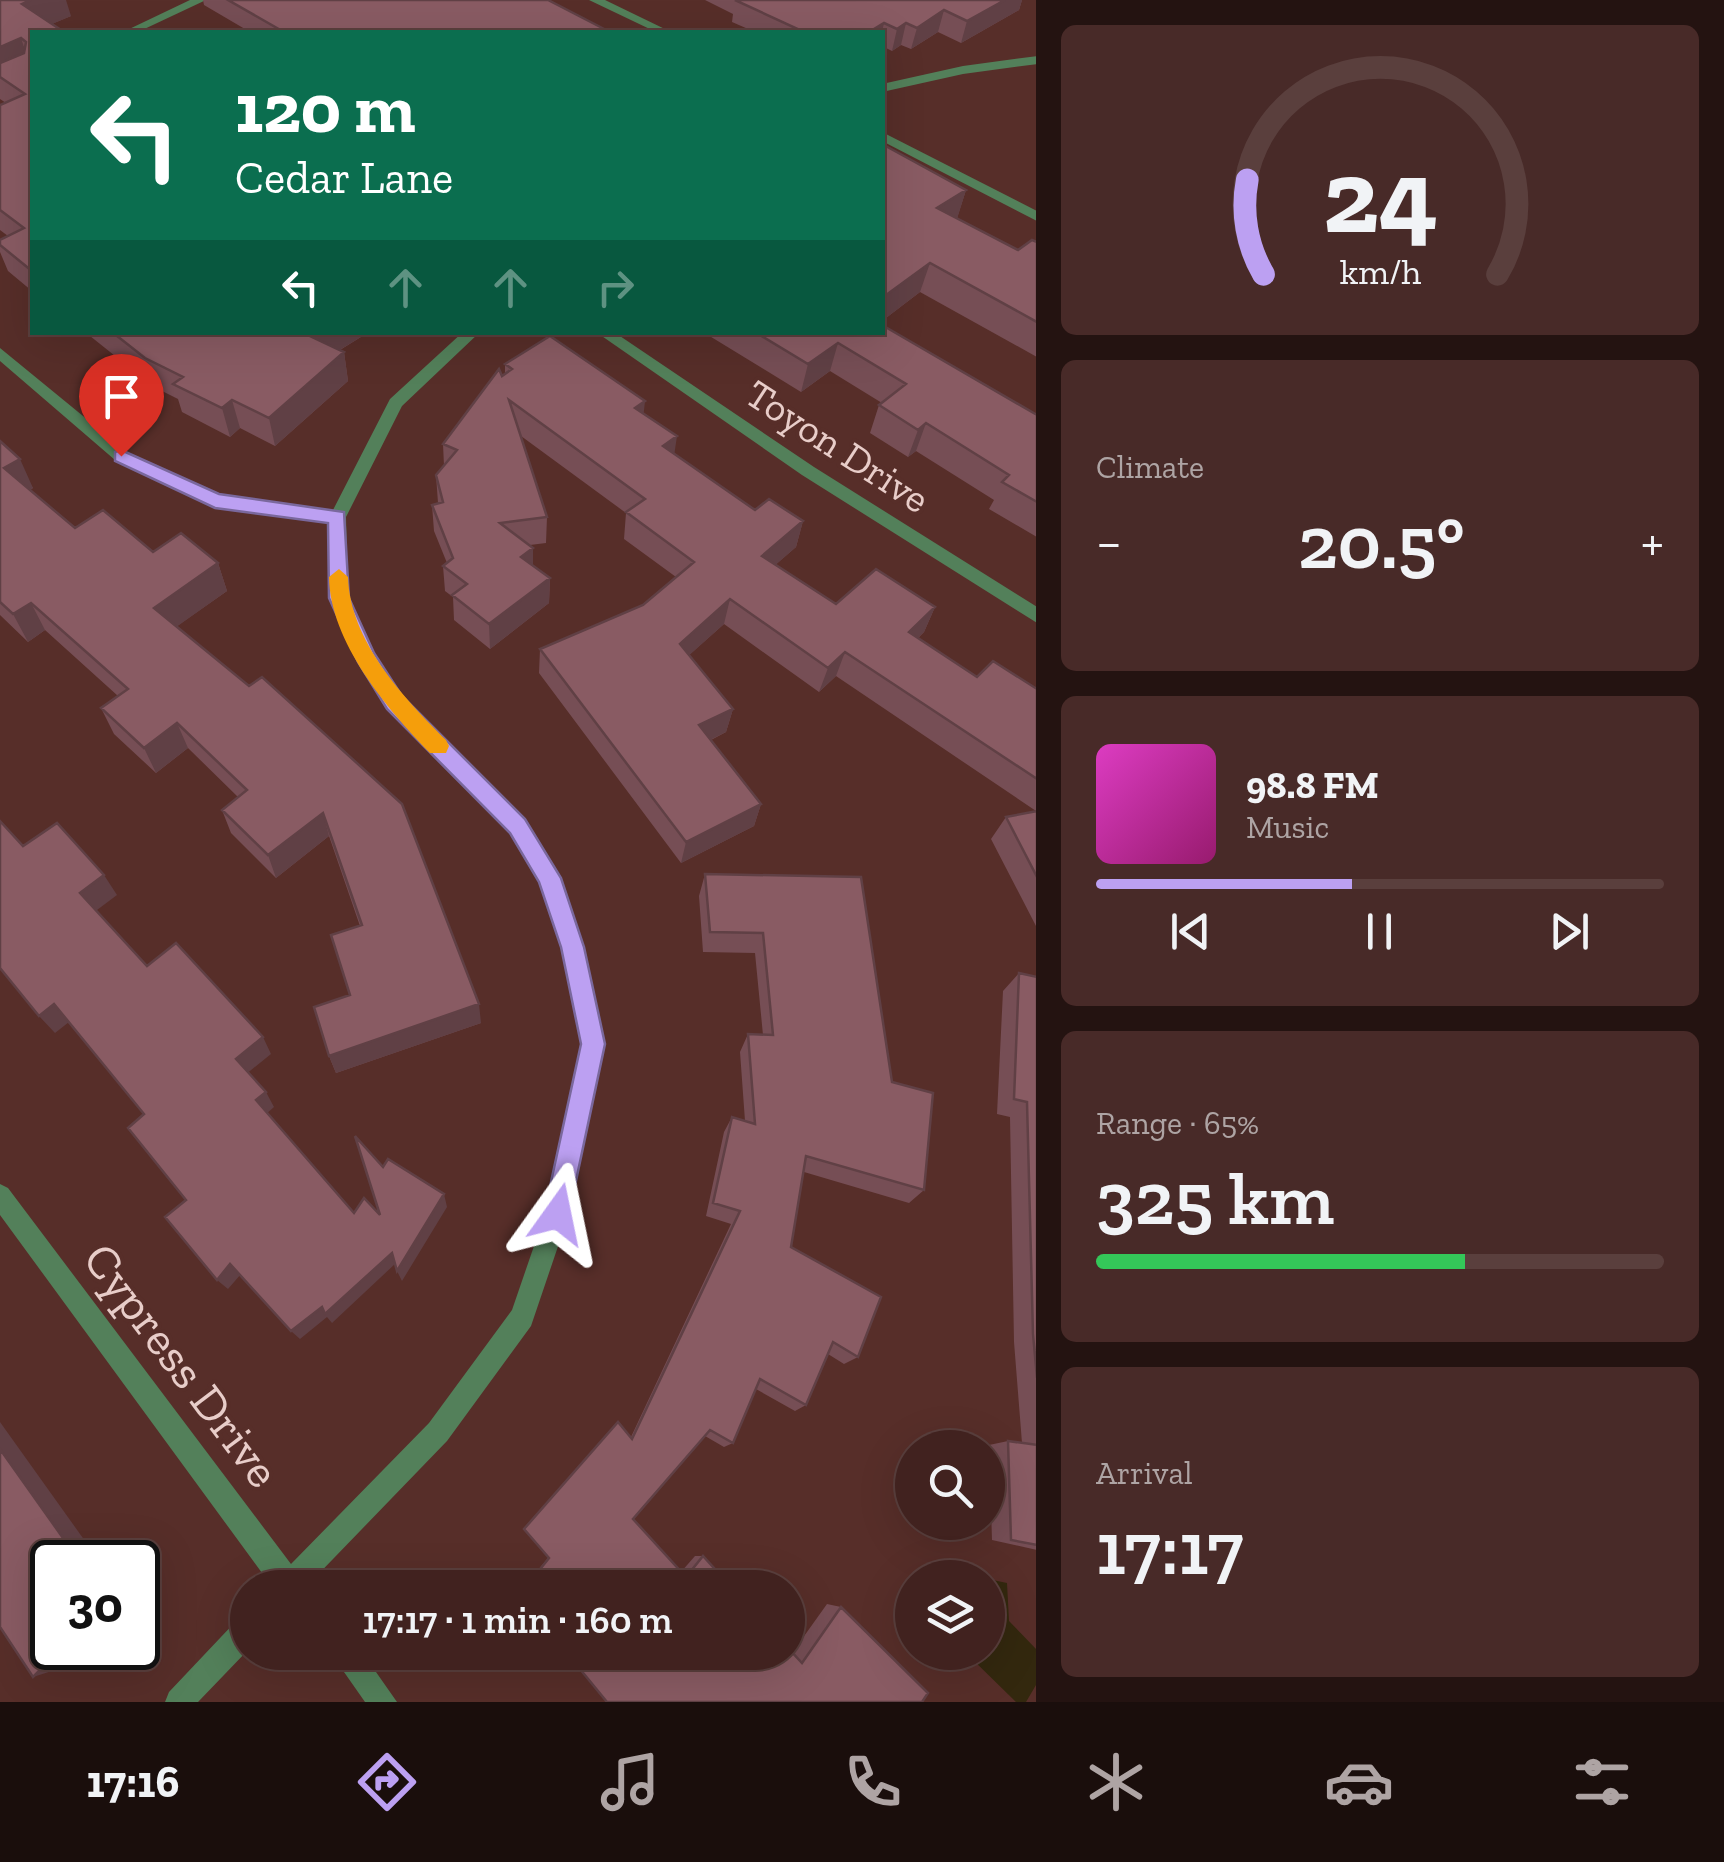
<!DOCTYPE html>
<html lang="en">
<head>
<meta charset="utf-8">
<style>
	:root { --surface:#41221f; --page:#482a28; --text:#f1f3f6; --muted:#aea4a4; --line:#5a3f3d; --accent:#bca0f2 }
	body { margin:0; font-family:"Zilla Slab",serif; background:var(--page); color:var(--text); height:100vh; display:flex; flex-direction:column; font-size:38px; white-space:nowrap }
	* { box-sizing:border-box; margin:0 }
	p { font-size:32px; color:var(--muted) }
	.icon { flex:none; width:55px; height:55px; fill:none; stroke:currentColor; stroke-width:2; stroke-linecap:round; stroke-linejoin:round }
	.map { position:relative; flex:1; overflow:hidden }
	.side { display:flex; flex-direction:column; gap:25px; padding:25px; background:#241311; width:688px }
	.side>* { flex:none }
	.hud { position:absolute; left:30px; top:30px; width:855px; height:305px; border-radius:0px; box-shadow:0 10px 40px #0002,0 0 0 2px var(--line); background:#0b6e4f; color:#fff; overflow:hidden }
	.tools { position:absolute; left:895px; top:1430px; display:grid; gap:20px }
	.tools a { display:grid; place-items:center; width:110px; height:110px; border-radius:50%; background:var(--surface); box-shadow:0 10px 40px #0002,0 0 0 2px var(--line); font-size:50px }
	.speed { position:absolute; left:30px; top:1540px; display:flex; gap:20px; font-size:50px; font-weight:700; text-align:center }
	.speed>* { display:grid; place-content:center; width:130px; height:130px; border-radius:50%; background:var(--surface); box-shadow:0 10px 40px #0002,0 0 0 2px var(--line); line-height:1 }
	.speed .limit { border:5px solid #111; border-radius:15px; background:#fff; color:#111 }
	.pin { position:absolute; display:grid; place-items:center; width:85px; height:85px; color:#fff; margin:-102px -42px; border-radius:50% 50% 50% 0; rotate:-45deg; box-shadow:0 0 10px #0007 }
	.pin .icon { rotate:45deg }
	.me { position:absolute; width:110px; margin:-55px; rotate:12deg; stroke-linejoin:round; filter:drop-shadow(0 0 8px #0008) }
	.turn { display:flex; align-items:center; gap:35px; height:210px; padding:0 40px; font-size:45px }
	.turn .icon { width:130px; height:130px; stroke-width:2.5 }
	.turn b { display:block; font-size:70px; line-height:85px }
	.lanes { display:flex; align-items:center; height:95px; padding:0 40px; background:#0003; justify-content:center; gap:50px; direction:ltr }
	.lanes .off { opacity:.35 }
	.big { font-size:75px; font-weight:600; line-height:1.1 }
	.side .widget { flex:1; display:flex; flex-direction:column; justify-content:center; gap:15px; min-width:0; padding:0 35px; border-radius:15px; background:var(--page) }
	.side .dial { align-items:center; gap:0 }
	.dial svg { height:260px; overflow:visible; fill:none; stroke:var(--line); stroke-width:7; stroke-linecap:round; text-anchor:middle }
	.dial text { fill:var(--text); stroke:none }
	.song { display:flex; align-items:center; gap:30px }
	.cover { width:120px; height:120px; border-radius:15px; background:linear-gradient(135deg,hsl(310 70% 55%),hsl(320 70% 35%)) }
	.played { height:10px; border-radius:5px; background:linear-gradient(90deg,var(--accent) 45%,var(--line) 45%) }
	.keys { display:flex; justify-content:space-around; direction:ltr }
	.heat { display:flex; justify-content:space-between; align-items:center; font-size:55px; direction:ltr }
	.charge { height:15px; border-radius:8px; background:linear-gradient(90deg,#34c759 65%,var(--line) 0) }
	.trip { position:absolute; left:230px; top:1570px; width:575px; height:100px; border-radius:50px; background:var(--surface); box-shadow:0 10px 40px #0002,0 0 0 2px var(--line); font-weight:600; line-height:100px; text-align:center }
	.menu { display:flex; height:160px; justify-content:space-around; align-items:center; background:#1a0e0c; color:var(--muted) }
	.menu .icon { width:70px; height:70px }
	.menu .selected { color:var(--accent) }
	.menu b { font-size:45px; color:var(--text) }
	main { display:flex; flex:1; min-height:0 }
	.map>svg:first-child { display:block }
	.water { fill:#33280e }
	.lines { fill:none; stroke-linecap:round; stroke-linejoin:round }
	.minor { fill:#53805a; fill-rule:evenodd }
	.wall { fill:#764e55 }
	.shaded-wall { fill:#604045 }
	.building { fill:#895b63; stroke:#604045; stroke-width:2.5 }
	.route { fill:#bca0f2; stroke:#7a689d; stroke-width:2.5 }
	.slow { fill:#f59e0b }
	.labels { text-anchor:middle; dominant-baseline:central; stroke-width:8; stroke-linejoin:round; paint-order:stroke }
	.street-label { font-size:40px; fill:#e8cdc9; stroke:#572e29 }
	.near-street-label { font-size:48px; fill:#e8cdc9; stroke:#572e29 }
</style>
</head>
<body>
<main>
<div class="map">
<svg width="1037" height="1702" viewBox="0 0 1037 1702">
	<rect width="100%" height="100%" fill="#572e29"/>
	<path class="water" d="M988 1579 1007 1583 1009 1621 1036 1649V1685L1026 1702H1016L966 1653 988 1652Z"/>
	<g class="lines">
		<path class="minor" d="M190 0H206L138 32H123Z
			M589 0H605L671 32H656Z
			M1037 56V64L963 74 882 92V84L963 66Z
			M882 132 1037 211V221L882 141Z
			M463 332H480L402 406 346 517 348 598 373 653 401 697 524 820 556 873 582 947 604 1044 569 1214 531 1326 447 1441 305 1588H273L0 1215V1184L8 1188 291 1564 429 1423 512 1310 545 1214 582 1044 562 947 540 882 510 832 387 707 356 656 330 598V522L215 507 115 460 0 361V348L127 452 218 495 333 510 390 399Z
			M596 332H614L814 467 1037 607V623L802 475Z
			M248 1615V1650L198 1702H165L169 1692 238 1619Z
			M330 1652H362L397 1702H365Z"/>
	</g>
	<path class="wall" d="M0 0 71 16 32 32V291L8 271 0 252V240L8 236 0 230V105L6 103 0 99Z
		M203 0H548L610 32H250L204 5Z
		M705 0H1022L1019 10 961 43 938 32 911 49 901 45 892 51 882 46V32H755L732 22 733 14Z
		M882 144 966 190 957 218 1018 250 1037 242V357L920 292 882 321Z
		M85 332H369L340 350 344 352 348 381 275 446 240 428 230 437 182 412 178 399 154 387Z
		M703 332H882L1037 415V537L989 509 994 500 916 451 908 457 870 433 879 405 882 403 830 371 801 392Z
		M505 364 644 414 674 454 755 510 803 521 796 547 775 565 836 604 935 607 924 632 918 638 977 677 1037 689V928L991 839 1006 817 1036 811 836 676 819 692 724 624 689 655 733 709 726 732 711 740 761 804 754 826 681 863 539 673 540 649 643 605 676 577 624 539 626 513 521 436 547 517 546 543 530 545 533 565 550 578 549 603 490 649 454 620 453 597 445 591 443 566 447 563 434 531 432 505 438 503 436 475 444 466 443 444 505 374Z
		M0 441 33 488 30 490 75 528 153 552 218 563 227 591 177 626 481 1023 336 1073 329 1056 350 995 360 926 329 836 276 878 231 833 222 810 238 797 188 748 156 773 114 734 101 708 118 696 45 630 28 642 0 615Z
		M705 874 861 877 892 1082 924 1190 909 1203 804 1172 791 1247 858 1357 844 1364 828 1354 806 1405 795 1411 756 1389 733 1443 724 1447 705 1436 633 1519 681 1572 695 1556H703L732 1588H523L548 1558 631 1437 731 1224 706 1216 724 1132 732 1117 745 1121 740 1052 748 1034 763 1035 755 953 703 952 699 896Z
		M1019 973 1037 977V1550L992 1540 989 1445 1008 1441 1022 1443 1014 1342 1010 1117 997 1114 1003 991Z
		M827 1604 841 1607 928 1693 566 1652 792 1653Z"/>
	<path class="shaded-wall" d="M31 0H66L71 16 31 33 22 4Z
		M1005 0H1022L1019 10 961 43 967 21Z
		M944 10 938 32 911 49 917 28Z
		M884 23 882 32H869Z
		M906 23 901 45 892 51 897 29Z
		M21 38 31 68 0 77V47Z
		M966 190 957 219 937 208Z
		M930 263 920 292 882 321V298Z
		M316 332H369L315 365 310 336Z
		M838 343 830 371 801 392 808 364Z
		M344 352 348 381 275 446 269 418Z
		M232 400 240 428 230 437 222 408Z
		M645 401 642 429 635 408Z
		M926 423 916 451 908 457 918 430Z
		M677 436 673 463 663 446Z
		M20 459 33 488 18 497 4 468Z
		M803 521 796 547 756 582 762 556Z
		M533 548V574L521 557Z
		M218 563 227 591 165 635 154 608Z
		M550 578 549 603 490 649 489 624Z
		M730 599 724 624 675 668 680 644Z
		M31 603 45 630 28 642 13 614Z
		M935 607 924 632 898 657 909 632Z
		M845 652 836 676 819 692 828 668Z
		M733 709 726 732 694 748 699 725Z
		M177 723 188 748 156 773 144 748Z
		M761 804 754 826 681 863 686 842Z
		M323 813 329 836 276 878 268 855Z
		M104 875 117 895 93 913 80 893Z
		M54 1004 69 1022 55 1033 39 1016Z
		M479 1004 481 1023 336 1073 329 1056Z
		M263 1037 271 1054 245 1075 236 1059Z
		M266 1092 274 1107 265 1115 256 1100Z
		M444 1194 447 1207 402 1281 397 1271Z
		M392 1253 396 1263 332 1323 327 1317 300 1339 291 1331Z
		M230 1264 241 1274 228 1289 217 1280Z
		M0 1422 100 1562H80L0 1449Z
		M62 1648H78L55 1670 33 1677Z"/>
	<path class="building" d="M0 0H31L22 4 64 32H32V271L0 245V240L24 228 0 210V105L25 94 0 77V63L24 53 26 42 21 38 0 47Z
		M228 0H548L610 32H284Z
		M735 0H1005L967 21 944 10 917 28 906 23 897 29 884 23 869 32H820L817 31 804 32Z
		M882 144 966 190 937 208 1018 250 1032 240 1037 242V322L930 263 882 298Z
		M882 325 1037 415V502L1002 482 1009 475 926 423 918 430 879 405 906 384 838 343 808 364 755 332H882Z
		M112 332H316L310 336 344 352 269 418 232 400 222 408 173 384 183 377 145 358Z
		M550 336 645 401 635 408 677 436 663 446 755 510 769 499 803 521 762 556 836 604 876 569 935 607 909 632 977 677 993 661 1037 689V779L845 652 828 668 730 599 680 644 733 709 699 725 761 804 686 842 540 649 643 605 694 562 626 512 645 499 509 400 547 517 500 523 533 548 521 557 550 578 489 624 452 595 467 584 443 566 453 558 432 505 443 502 436 475 457 450 443 444 499 369 502 376 512 369 505 364Z
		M0 441 20 459 4 468 75 528 103 510 153 552 181 533 218 563 154 608 249 686 262 677 402 804 479 1004 329 1056 314 1007 350 995 331 935 362 925 323 813 268 855 222 810 247 790 177 723 144 748 101 708 128 689 31 603 13 614 0 602Z
		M1037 811V877L1006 817Z
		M0 821 23 846 57 823 104 875 80 893 147 966 176 943 263 1037 236 1059 266 1092 256 1100 354 1213 364 1198 380 1215 355 1136 383 1167 388 1159 444 1194 397 1271 392 1253 325 1314 322 1307 291 1331 230 1264 217 1280 165 1217 186 1200 128 1128 144 1114 54 1004 39 1016 0 968Z
		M705 874 861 877 892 1082 933 1093 924 1190 806 1156 791 1247 881 1297 858 1357 833 1342 806 1405 760 1379 733 1443 710 1430 633 1519 686 1577 703 1556 732 1588H525L549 1558 524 1529 618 1422 632 1439 740 1211 713 1203 732 1117 755 1124 748 1034 773 1035 763 933 710 932Z
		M1019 973 1037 977V1378L1033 1334 1027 1102 1014 1099Z
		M1008 1441 1037 1445V1545L1011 1540Z
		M0 1449 80 1562H52V1648H62L33 1677 0 1627Z
		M841 1607 928 1693 922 1702H607L566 1652H788V1648L802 1663Z"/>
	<path class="route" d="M121 450 219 494 344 512 349 598 374 653 402 696 525 819 561 878 584 947 605 1044 567 1223 558 1227 548 1223 544 1214 581 1044 561 947 539 882 510 833 387 709 358 662 329 598 328 523 215 508 115 461V452Z"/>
	<path class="slow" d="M339 569 348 577C350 641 403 697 446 740L449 746 446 753H430C387 709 330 642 329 577Z"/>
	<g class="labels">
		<g class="street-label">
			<text transform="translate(838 446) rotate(33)">Toyon Drive</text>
		</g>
		<g class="near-street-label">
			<text transform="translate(182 1365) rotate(53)">Cypress Drive</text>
		</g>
	</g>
</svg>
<div class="tools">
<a><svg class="icon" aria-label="search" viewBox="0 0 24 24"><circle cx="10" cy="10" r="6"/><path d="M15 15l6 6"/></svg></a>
<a><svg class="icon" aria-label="layers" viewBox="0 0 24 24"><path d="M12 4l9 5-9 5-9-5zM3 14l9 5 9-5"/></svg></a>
</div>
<div class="speed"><div class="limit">30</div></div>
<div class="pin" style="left:121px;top:456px;background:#d93025"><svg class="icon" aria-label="arrive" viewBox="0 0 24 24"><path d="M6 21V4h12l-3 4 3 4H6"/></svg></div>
<svg class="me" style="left:558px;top:1214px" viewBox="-20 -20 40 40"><path d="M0-17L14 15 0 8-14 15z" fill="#bca0f2" stroke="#fff" stroke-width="4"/></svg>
<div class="trip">17:17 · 1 min · 160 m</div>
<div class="hud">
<div class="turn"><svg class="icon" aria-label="left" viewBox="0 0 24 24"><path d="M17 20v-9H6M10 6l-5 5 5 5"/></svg><div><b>120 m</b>Cedar Lane</div></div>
<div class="lanes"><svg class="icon" aria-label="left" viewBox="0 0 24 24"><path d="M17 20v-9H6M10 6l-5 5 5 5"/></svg><svg class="icon off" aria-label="ahead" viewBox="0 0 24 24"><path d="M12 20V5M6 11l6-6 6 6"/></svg><svg class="icon off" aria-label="ahead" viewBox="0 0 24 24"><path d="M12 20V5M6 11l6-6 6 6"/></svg><svg class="icon off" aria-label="right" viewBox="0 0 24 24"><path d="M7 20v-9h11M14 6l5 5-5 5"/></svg></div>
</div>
</div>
<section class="side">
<div class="widget dial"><svg viewBox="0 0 100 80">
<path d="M14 69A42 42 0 1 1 86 69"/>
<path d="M14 69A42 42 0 0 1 9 40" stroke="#bca0f2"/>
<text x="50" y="56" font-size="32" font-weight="700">24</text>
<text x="50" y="72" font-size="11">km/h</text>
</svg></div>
<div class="widget"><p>Climate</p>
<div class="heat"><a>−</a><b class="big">20.5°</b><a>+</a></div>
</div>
<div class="widget">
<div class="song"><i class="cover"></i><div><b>98.8 FM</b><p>Music</p></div></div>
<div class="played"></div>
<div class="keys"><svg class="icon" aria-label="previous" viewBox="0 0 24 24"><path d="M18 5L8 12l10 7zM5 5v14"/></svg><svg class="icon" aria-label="pause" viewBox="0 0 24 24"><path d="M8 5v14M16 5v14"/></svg><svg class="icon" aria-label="next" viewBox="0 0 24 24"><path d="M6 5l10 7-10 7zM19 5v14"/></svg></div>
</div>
<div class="widget"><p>Range · 65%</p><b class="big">325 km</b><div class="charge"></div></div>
<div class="widget"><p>Arrival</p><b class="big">17:17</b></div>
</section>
</main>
<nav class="menu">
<b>17:16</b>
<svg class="icon selected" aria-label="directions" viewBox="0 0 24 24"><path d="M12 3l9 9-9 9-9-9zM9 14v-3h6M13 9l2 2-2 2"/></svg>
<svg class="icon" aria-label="music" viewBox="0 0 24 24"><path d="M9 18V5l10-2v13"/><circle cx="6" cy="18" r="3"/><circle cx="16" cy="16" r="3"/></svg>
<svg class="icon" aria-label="phone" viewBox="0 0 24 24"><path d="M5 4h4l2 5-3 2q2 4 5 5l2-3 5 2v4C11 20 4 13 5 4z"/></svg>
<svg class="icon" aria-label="climate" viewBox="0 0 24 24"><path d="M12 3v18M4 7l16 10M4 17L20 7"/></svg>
<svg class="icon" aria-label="car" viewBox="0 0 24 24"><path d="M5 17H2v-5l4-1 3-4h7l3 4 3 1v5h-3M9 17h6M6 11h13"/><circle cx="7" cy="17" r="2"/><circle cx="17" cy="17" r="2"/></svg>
<svg class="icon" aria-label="filters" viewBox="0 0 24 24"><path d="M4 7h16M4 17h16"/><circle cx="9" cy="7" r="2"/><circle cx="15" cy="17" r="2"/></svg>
</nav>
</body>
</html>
